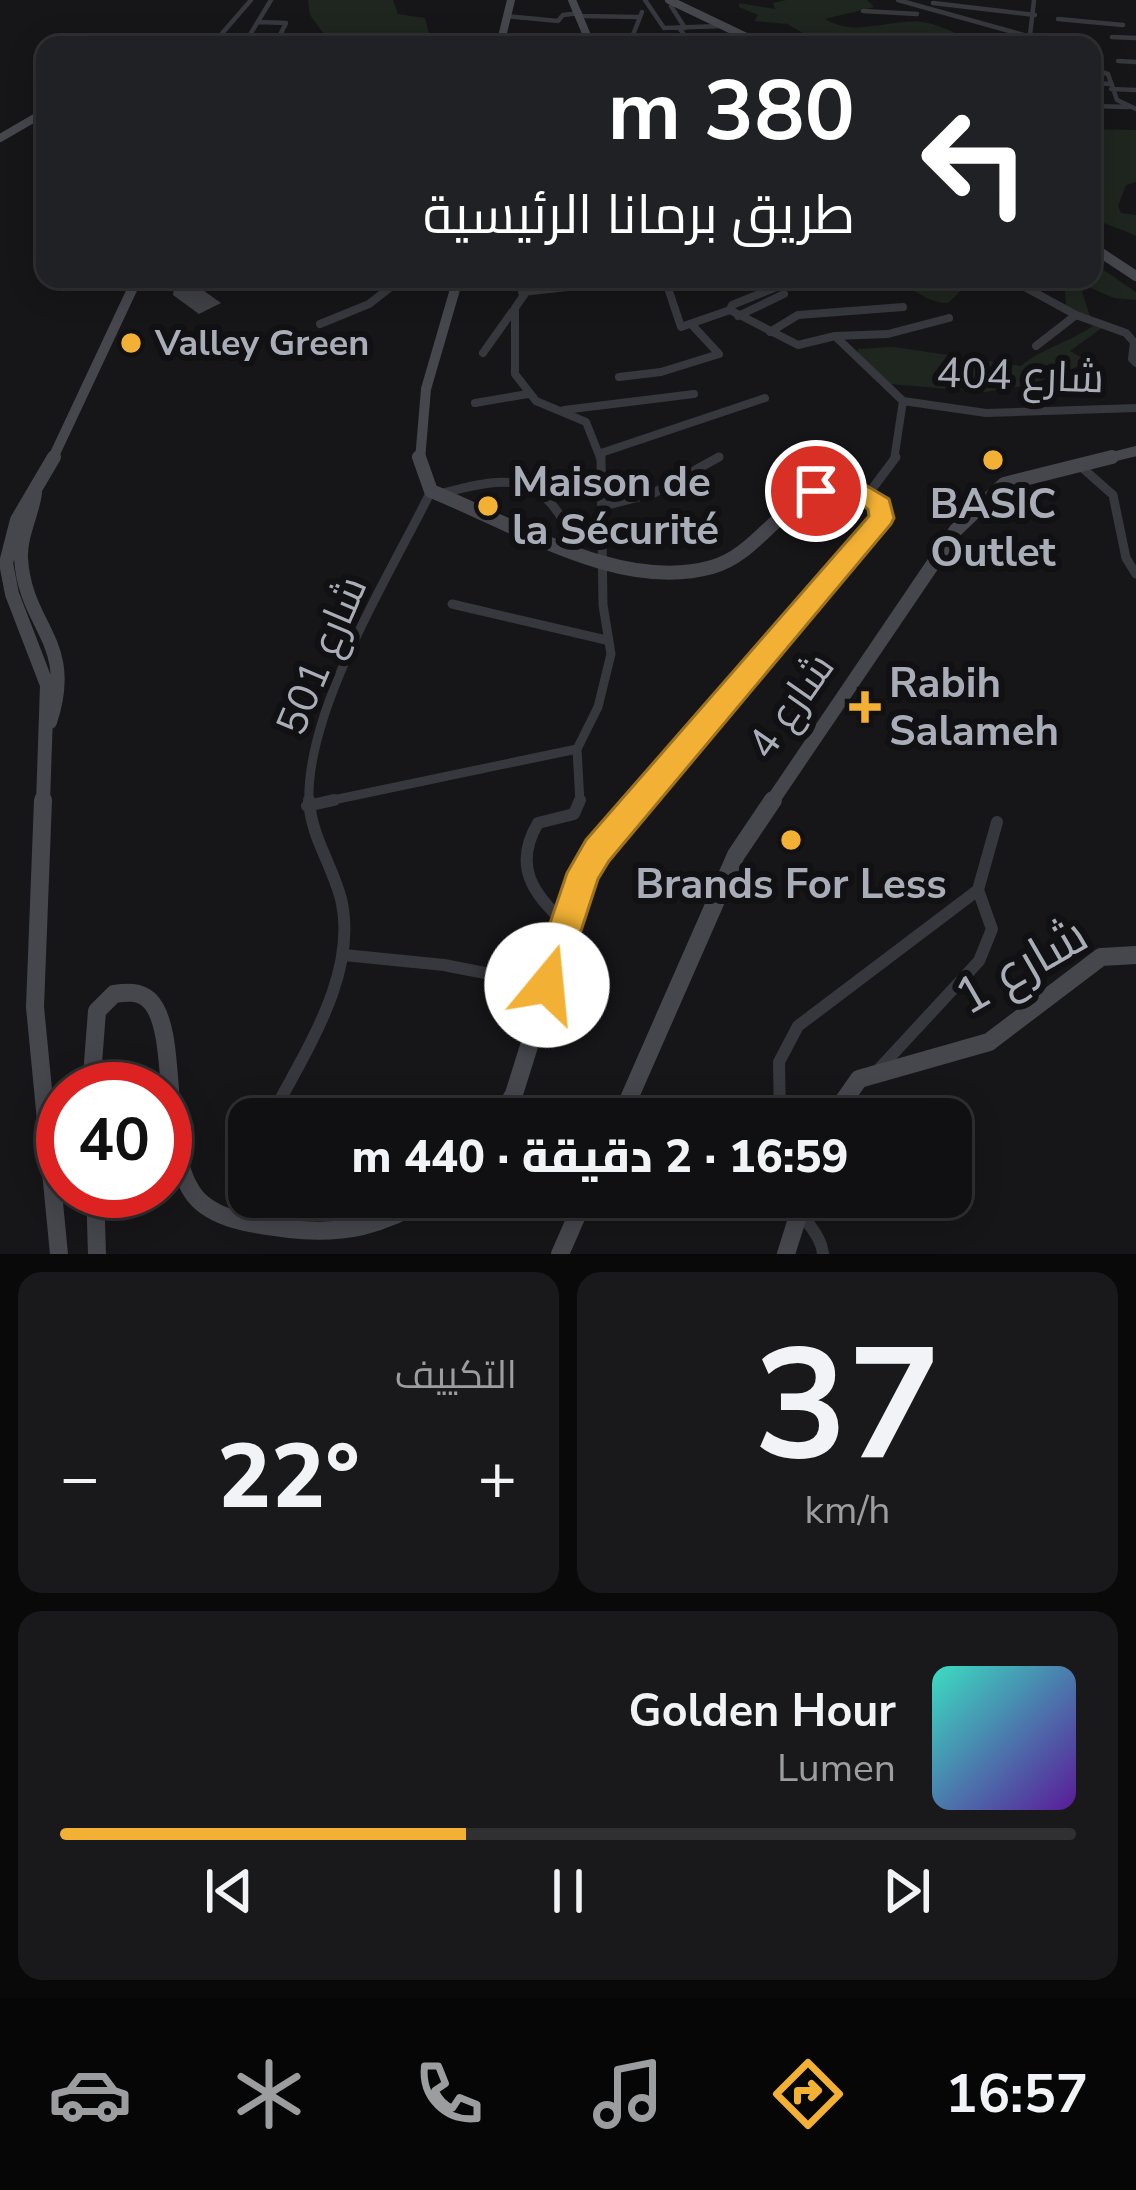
<!DOCTYPE html>
<html lang="ar">
<head>
<meta charset="utf-8">
<style>
	:root { --surface:#101012; --page:#19191b; --text:#f1f3f6; --muted:#9c9d9f; --line:#303032; --accent:#f2b134 }
	body { margin:0; font-family:"Nunito Sans",Cairo,sans-serif; background:var(--page); color:var(--text); direction:rtl; height:100vh; display:flex; flex-direction:column; font-size:45px; white-space:nowrap }
	* { box-sizing:border-box; margin:0 }
	p { font-size:39px; color:var(--muted) }
	.icon { flex:none; width:66px; height:66px; fill:none; stroke:currentColor; stroke-width:2; stroke-linecap:round; stroke-linejoin:round }
	.map { position:relative; height:1254px; overflow:hidden; direction:ltr }
	.panel { display:flex; flex-direction:column; gap:18px; padding:18px; background:#09090a; flex:1 }
	.panel>* { flex:none }
	.banner { position:absolute; left:36px; top:36px; width:1065px; height:252px; border-radius:24px; box-shadow:0 6px 30px #0003,0 0 0 3px var(--line); direction:rtl; background:#202124; color:#fff; overflow:hidden }
	.speed { position:absolute; left:36px; top:1062px; display:flex; gap:24px; font-size:60px; font-weight:700; text-align:center }
	.speed>* { display:grid; place-content:center; width:156px; height:156px; border-radius:50%; background:var(--surface); box-shadow:0 6px 30px #0003,0 0 0 3px var(--line); line-height:1 }
	.speed .limit { border:18px solid #d22; background:#fff; color:#111 }
	.pin { position:absolute; display:grid; place-items:center; width:102px; height:102px; color:#fff; margin:-51px; border:6px solid #fff; border-radius:50%; box-shadow:0 3px 12px #0007 }
	.me { position:absolute; width:132px; margin:-66px; rotate:17deg; stroke-linejoin:round; filter:drop-shadow(0 0 9px #0008) }
	.turn { display:flex; align-items:center; gap:42px; height:252px; padding:0 48px; font-size:54px }
	.turn .icon { width:156px; height:156px; stroke-width:2.5 }
	.turn b { display:block; font-size:84px; line-height:102px }
	.big { font-size:90px; font-weight:800; line-height:1.1 }
	.panel .widget { flex:1; display:flex; flex-direction:column; justify-content:center; gap:18px; min-width:0; padding:0 42px; border-radius:24px; background:var(--page) }
	.panel .dial { align-items:center; gap:0 }
	.dial b { font-size:156px; line-height:1 }
	.song { display:flex; align-items:center; gap:36px }
	.cover { width:144px; height:144px; border-radius:18px; background:linear-gradient(135deg,hsl(170 70% 55%),hsl(270 70% 35%)) }
	.played { height:12px; border-radius:6px; background:linear-gradient(90deg,var(--accent) 40%,var(--line) 40%) }
	.keys { display:flex; justify-content:space-around; direction:ltr }
	.heat { display:flex; justify-content:space-between; align-items:center; font-size:66px; direction:ltr }
	.panel .tiles { flex:1; display:grid; gap:18px; grid-template-columns:1fr 1fr }
	.widget:last-child { grid-column:span 2 }
	.trip { position:absolute; left:228px; top:1098px; width:744px; height:120px; border-radius:24px; background:var(--surface); box-shadow:0 6px 30px #0003,0 0 0 3px var(--line); font-weight:800; line-height:120px; text-align:center; direction:rtl }
	.tabs { display:flex; height:192px; justify-content:space-around; align-items:center; background:#060607; color:var(--muted) }
	.tabs .icon { width:84px; height:84px }
	.tabs .selected { color:var(--accent) }
	.tabs b { font-size:54px; color:var(--text) }
	.map>svg:first-child { display:block }
	.green { fill:#1e261f }
	.building { fill:#404145 }
	.lines { fill:none; stroke-linecap:round; stroke-linejoin:round }
	.street-far3 { stroke:#37383d; stroke-width:4.5 }
	.street-far2 { stroke:#37383d; stroke-width:8 }
	.street-far1 { stroke:#37383d; stroke-width:9 }
	.street { stroke:#37383d; stroke-width:12 }
	.secondary-far3 { stroke:#45474d; stroke-width:8 }
	.secondary-far2 { stroke:#45474d; stroke-width:10 }
	.secondary-far1 { stroke:#45474d; stroke-width:14 }
	.secondary { stroke:#45474d; stroke-width:18 }
	.route { fill:#f2b134; stroke:#9d7322; stroke-width:3 }
	.poi-dot { fill:#f2b134; stroke:#111113; stroke-width:4.5 }
	.labels { text-anchor:middle; dominant-baseline:central; stroke-width:12; stroke-linejoin:round; paint-order:stroke }
	.far-poi-label { font-size:36px; font-weight:bold; fill:#a8adb8; stroke:#111113; text-anchor:start }
	.street-label { font-size:42px; fill:#a8adb8; stroke:#111113 }
	.poi-label { font-size:42px; font-weight:bold; fill:#a8adb8; stroke:#111113; text-anchor:start }
	.near-street-label { font-size:51px; fill:#a8adb8; stroke:#111113 }
</style>
</head>
<body>
<div class="map">
<svg width="1136" height="1254" viewBox="0 0 1136 1254">
	<rect width="100%" height="100%" fill="#161618"/>
	<path class="green" d="M308 0H393L398 14 425 18 432 45H322L326 37 310 15Z
		M786 0H867L874 7 825 19C858 39 893 16 928 23 946 27 965 38 981 45H822L788 24 754 21 758 15 739 7V3L775 9 773 3Z
		M1092 129 1136 130V182L1126 185 1118 206 1121 213 1136 215V236C1120 228 1107 226 1092 217Z
		M1092 262 1136 292V300L1114 298 1086 286 1082 292 1090 316H1075L1066 308 1065 291 1055 279H1092Z
		M806 279H973L948 303C927 303 921 291 903 287 869 279 847 293 806 279Z
		M1094 325 1102 328 1070 351 1090 362 1029 385 985 392 890 384 858 356V349L894 347 1021 366C1044 347 1069 343 1094 325Z"/>
	<path class="building" d="M200 279V288L221 303 199 314 173 295 175 280Z"/>
	<g class="lines">
		<path class="street-far3" d="M645 0 664 28 723 26
			M898 0 1060 45
			M676 3 671 6 685 28
			M933 3 1035 15
			M863 11 917 14
			M506 16 558 21 563 15 580 13
			M581 16 639 17
			M1058 19 1123 25
			M258 22 286 23 275 45
			M679 28 692 45
			M1030 35 1034 0
			M1112 37 1136 38
			M248 38 271 0
			M500 38 549 36
			M212 45 251 0
			M629 45 642 12
			M1118 61 1136 62
			M1092 69 1108 74 1117 100 1136 109
			M1092 83 1112 84
			M1111 89 1136 90
			M1092 106 1129 107"/>
		<path class="street-far2" d="M535 279 515 308V374L536 401 586 422 601 460
			M670 279 669 291 681 327 730 310 798 345 835 336 903 401
			M1010 279 1076 315 1126 333 1134 342 1132 359 1136 363
			M522 292 613 282
			M730 310 732 305 779 286 879 284
			M738 316 784 294
			M320 324 369 304 401 279
			M770 332 798 315 903 307
			M835 336 888 334 949 318
			M1036 346 1076 315
			M483 353 512 312
			M619 377 661 372 719 354 693 326
			M903 401 986 413 1136 408
			M475 403 528 394
			M564 410 694 394
			M601 453 765 398
			M713 460 719 457
			M894 460 903 401"/>
		<path class="street-far1" d="M1078 464 1113 495 1126 558 1136 574
			M869 493 896 457
			M440 494C514 474 545 472 577 549
			M604 506 654 493 719 457
			M452 604 606 640
			M309 803C305 710 390 575 431 491
			M319 803 577 749
			M580 803 577 749 598 707 611 654 603 605 601 457"/>
		<path class="street" d="M307 806 334 800
			M566 924C532 894 513 865 538 823L574 814 580 800
			M344 955 444 965 546 985
			M879 1069 979 961 992 929 978 890 997 822
			M270 1119C303 1054 359 975 341 899 332 864 311 837 309 800
			M780 1119 779 1062 798 1026 978 890
			M791 1197C800 1218 821 1232 823 1254
			M255 1222 258 1197"/>
		<path class="secondary-far3" d="M572 0 591 45
			M669 0 763 45
			M500 45 511 0
			M0 138 45 112"/>
		<path class="secondary-far2" d="M1092 247 1136 276
			M52 460 137 279
			M420 460 426 389 458 279
			M1100 460 1136 451"/>
		<path class="secondary-far1" d="M419 457 431 491C515 524 619 593 712 567 765 553 792 477 852 488 871 492 878 500 882 518L642 803
			M35 493C32 515 20 536 21 558 25 628 77 641 50 722
			M43 803 47 685 12 594 6 563 17 520 54 457
			M771 803 956 530 1004 484 1112 457"/>
		<path class="secondary" d="M43 800 35 1007 59 1254
			M91 1089 97 1011 114 994C127 992 139 991 149 1000 181 1030 158 1149 195 1196 215 1221 259 1225 289 1229 343 1235 383 1226 429 1197
			M500 1119 514 1094 583 873 644 800
			M620 1119 736 855 773 800
			M831 1119 859 1079 989 1042 1101 957 1136 955
			M95 1191 97 1254
			M560 1254 585 1197
			M786 1254 804 1197"/>
	</g>
	<path class="route" d="M855 479 889 499 894 518 891 524 609 861 598 879 559 998 547 1003 534 998 529 985 567 873 586 840 869 516 868 509 850 496 807 497V485Z"/>
	<g class="poi-dot">
		<circle cx="131" cy="343" r="12"/>
		<circle cx="993" cy="460" r="12"/>
		<circle cx="488" cy="506" r="12"/>
		<path d="M859 689h12v12h12v12h-12v12h-12v-12h-12v-12h12z"/>
		<circle cx="791" cy="840" r="12"/>
	</g>
	<g class="labels">
		<g class="far-poi-label">
			<text x="155" y="343">Valley Green</text>
		</g>
		<g class="street-label">
			<text transform="translate(1020 376) rotate(2)">شارع 404</text>
			<text transform="translate(322 656) rotate(-67)">شارع 501</text>
			<text transform="translate(791 706) rotate(-55)">شارع 4</text>
		</g>
		<g class="poi-label">
			<text x="512" y="482">Maison de<tspan x="512" dy="48">la Sécurité</tspan></text>
			<text x="993" y="504" text-anchor="middle">BASIC<tspan x="993" dy="48">Outlet</tspan></text>
			<text x="889" y="683">Rabih<tspan x="889" dy="48">Salameh</tspan></text>
			<text x="791" y="884" text-anchor="middle">Brands For Less</text>
		</g>
		<g class="near-street-label">
			<text transform="translate(1021 966) rotate(-30)">شارع 1</text>
		</g>
	</g>
</svg>
<div class="speed"><div class="limit">40</div></div>
<div class="pin" style="left:816px;top:491px;background:#d93025"><svg class="icon" aria-label="arrive" viewBox="0 0 24 24"><path d="M6 21V4h12l-3 4 3 4H6"/></svg></div>
<svg class="me" style="left:547px;top:985px" viewBox="-20 -20 40 40"><circle r="19" fill="#fff"/><path d="M0-13L10 11 0 6-10 11z" fill="#f2b134"/></svg>
<div class="trip">16:59 · 2 دقيقة · 440 m</div>
<div class="banner">
<div class="turn"><svg class="icon" aria-label="left" viewBox="0 0 24 24"><path d="M17 20v-9H6M10 6l-5 5 5 5"/></svg><div><b>380 m</b>طريق برمانا الرئيسية</div></div>
</div>
</div>
<section class="panel">
<div class="tiles">
<div class="widget dial"><b>37</b><p>km/h</p></div>
<div class="widget"><p>التكييف</p>
<div class="heat"><a>−</a><b class="big">22°</b><a>+</a></div>
</div>
<div class="widget">
<div class="song"><i class="cover"></i><div><b>Golden Hour</b><p>Lumen</p></div></div>
<div class="played"></div>
<div class="keys"><svg class="icon" aria-label="previous" viewBox="0 0 24 24"><path d="M18 5L8 12l10 7zM5 5v14"/></svg><svg class="icon" aria-label="pause" viewBox="0 0 24 24"><path d="M8 5v14M16 5v14"/></svg><svg class="icon" aria-label="next" viewBox="0 0 24 24"><path d="M6 5l10 7-10 7zM19 5v14"/></svg></div>
</div>
</div>
</section>
<nav class="tabs">
<b>16:57</b>
<svg class="icon selected" aria-label="directions" viewBox="0 0 24 24"><path d="M12 3l9 9-9 9-9-9zM9 14v-3h6M13 9l2 2-2 2"/></svg>
<svg class="icon" aria-label="music" viewBox="0 0 24 24"><path d="M9 18V5l10-2v13"/><circle cx="6" cy="18" r="3"/><circle cx="16" cy="16" r="3"/></svg>
<svg class="icon" aria-label="phone" viewBox="0 0 24 24"><path d="M5 4h4l2 5-3 2q2 4 5 5l2-3 5 2v4C11 20 4 13 5 4z"/></svg>
<svg class="icon" aria-label="climate" viewBox="0 0 24 24"><path d="M12 3v18M4 7l16 10M4 17L20 7"/></svg>
<svg class="icon" aria-label="car" viewBox="0 0 24 24"><path d="M5 17H2v-5l4-1 3-4h7l3 4 3 1v5h-3M9 17h6M6 11h13"/><circle cx="7" cy="17" r="2"/><circle cx="17" cy="17" r="2"/></svg>
</nav>
</body>
</html>
